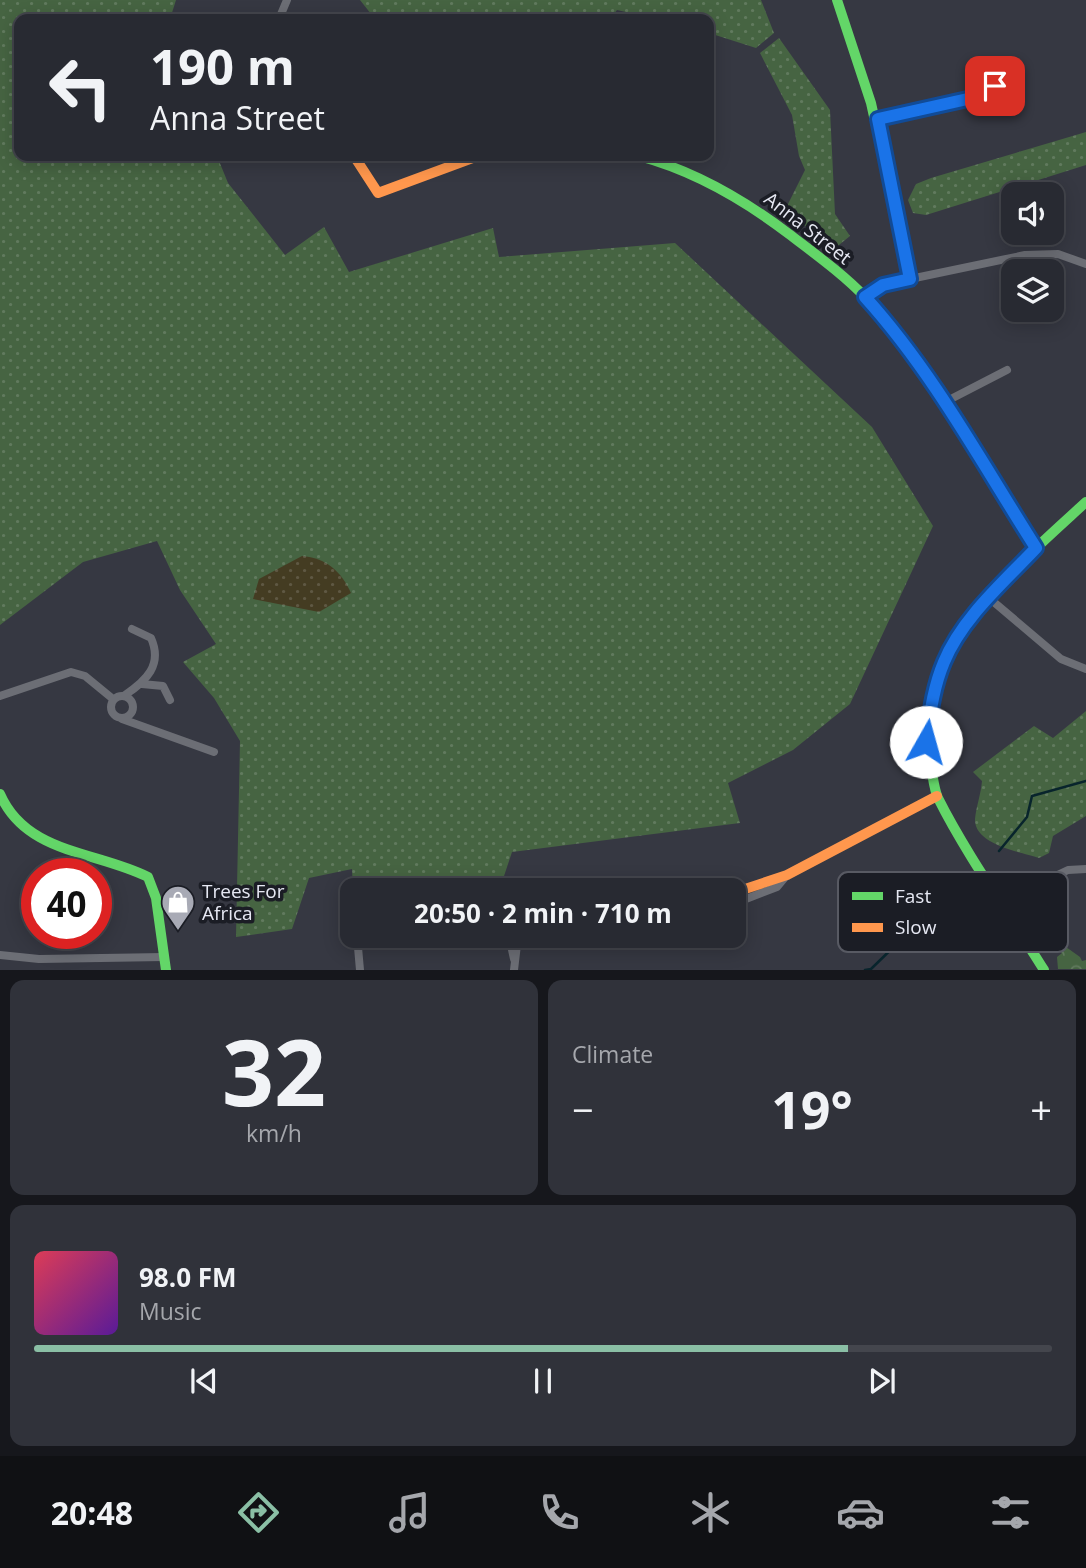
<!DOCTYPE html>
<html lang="en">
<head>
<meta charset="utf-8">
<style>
	:root { --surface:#282a32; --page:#30323a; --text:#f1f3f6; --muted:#a5a7ac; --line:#44464d; --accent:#8abfa5 }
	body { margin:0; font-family:"Open Sans",sans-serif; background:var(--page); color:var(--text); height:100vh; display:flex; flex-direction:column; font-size:26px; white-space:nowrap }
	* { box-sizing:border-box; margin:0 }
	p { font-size:23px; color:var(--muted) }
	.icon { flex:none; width:38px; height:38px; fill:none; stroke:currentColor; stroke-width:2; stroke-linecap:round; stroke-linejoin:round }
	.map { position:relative; height:970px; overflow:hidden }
	.panel { display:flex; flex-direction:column; gap:10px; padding:10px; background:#16171c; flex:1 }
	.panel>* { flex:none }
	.hud { position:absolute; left:14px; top:14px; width:700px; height:147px; border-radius:14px; box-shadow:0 4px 18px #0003,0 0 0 2px var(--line); background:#282a32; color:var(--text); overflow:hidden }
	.fabs { position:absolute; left:1001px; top:182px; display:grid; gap:14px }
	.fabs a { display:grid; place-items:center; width:63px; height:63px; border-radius:14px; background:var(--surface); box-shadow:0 4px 18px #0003,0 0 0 2px var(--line); font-size:35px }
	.speed { position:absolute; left:21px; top:858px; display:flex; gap:14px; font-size:35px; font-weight:700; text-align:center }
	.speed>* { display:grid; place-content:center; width:91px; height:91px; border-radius:50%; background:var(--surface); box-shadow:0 4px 18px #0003,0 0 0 2px var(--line); line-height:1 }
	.speed .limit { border:10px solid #d22; background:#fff; color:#111 }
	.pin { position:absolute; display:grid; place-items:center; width:60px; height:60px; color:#fff; margin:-30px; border-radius:14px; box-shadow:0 4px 10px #0006 }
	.me { position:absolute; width:77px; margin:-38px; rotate:7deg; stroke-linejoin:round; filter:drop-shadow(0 0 5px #0008) }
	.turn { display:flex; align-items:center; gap:24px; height:147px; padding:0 21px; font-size:32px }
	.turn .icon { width:91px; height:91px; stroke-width:2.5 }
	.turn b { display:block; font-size:49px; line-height:60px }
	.big { font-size:52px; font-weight:700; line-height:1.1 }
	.panel .card { flex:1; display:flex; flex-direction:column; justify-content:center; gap:10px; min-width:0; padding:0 24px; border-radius:14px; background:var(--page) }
	.panel .dial { align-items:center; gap:0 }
	.dial b { font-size:91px; line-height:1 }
	.song { display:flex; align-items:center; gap:21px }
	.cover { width:84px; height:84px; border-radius:10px; background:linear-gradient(135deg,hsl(350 70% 55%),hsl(270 70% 35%)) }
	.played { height:7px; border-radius:4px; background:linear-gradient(90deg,var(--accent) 80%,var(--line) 80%) }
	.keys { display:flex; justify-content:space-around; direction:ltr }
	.heat { display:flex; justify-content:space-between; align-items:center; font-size:38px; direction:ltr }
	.panel .tiles { flex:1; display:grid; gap:10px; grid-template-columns:1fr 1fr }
	.card:last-child { grid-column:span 2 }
	.trip { position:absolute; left:340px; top:878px; width:406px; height:70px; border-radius:14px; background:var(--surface); box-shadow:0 4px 18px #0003,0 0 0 2px var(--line); font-weight:700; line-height:70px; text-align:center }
	.tab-bar { display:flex; height:112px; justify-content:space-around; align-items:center; background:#101114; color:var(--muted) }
	.tab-bar .icon { width:49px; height:49px }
	.tab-bar .on { color:var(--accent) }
	.tab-bar b { font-size:32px; color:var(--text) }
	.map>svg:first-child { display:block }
	.grass { fill:url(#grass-dots) }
	.forest { fill:url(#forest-crowns) }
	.sand { fill:url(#sand-dots) }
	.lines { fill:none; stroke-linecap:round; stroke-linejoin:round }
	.stream { stroke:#08242c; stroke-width:2.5 }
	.street { stroke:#6c6e75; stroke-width:8 }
	.fast { stroke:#63d668; stroke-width:10 }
	.slow { stroke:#ff974d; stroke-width:10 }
	.route-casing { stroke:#114b97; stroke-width:18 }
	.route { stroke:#1a73e8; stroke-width:12 }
	.labels { text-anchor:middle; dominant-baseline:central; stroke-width:7; stroke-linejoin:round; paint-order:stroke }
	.street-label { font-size:19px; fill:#e6e8f3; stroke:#1b1d25 }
	.poi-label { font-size:19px; fill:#e6e8f3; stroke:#1b1d25; text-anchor:start }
	.key { fill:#1b1d25; stroke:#585a63; stroke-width:2 }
	.key-label { font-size:19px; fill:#e6e8f3 }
</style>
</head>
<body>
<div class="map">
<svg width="1086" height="970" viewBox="0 0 1086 970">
	<defs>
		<pattern id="grass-dots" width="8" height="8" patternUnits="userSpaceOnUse" patternTransform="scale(1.75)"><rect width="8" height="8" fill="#466442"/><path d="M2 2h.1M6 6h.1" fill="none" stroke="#617a5e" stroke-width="1.8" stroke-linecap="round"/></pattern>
		<pattern id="forest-crowns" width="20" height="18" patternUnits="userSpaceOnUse" patternTransform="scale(1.75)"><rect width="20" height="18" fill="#466442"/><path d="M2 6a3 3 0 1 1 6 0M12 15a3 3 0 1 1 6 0" fill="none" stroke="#617a5e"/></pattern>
		<pattern id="sand-dots" width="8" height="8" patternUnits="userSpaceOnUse" patternTransform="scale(1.75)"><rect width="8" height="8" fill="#443c22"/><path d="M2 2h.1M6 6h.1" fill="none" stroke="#5f5843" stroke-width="1.8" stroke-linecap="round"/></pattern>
	</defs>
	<rect width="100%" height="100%" fill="#363842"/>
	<path class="grass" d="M0 0H176L170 19H19V156H217L228 183 285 255 324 227 349 272 493 228 499 257 675 243 872 427 933 526 850 704 793 750 728 783 740 823 512 852 499 891H353L352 869 309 878 292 929 236 937 240 741 214 698 183 662 216 644 180 590 157 541 83 562 0 625Z
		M360 0H761L774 33 756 48 709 33V19H657L617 10 610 19H375Z
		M779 38 830 110 835 214 850 236 834 249 785 210 805 170 799 156 792 115 760 53Z
		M1086 132V165L926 215 913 213 908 200 916 184 931 178Z
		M1086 711V816L1053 836 1049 853 1039 858C1021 852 974 845 975 819 976 807 981 794 982 781L973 772 1034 726 1053 738Z"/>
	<path class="forest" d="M1067 932 1066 947 1080 957 1082 961 1086 960V969H1058L1057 957 1062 953 1057 950V937Z"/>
	<path class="sand" d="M302 556C326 558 341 571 351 593L319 612 253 599 259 579Z"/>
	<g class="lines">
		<path class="stream" d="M999 851 1027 817 1032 796 1086 781
			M865 970 871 969 948 894"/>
		<path class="street" d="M279 19 287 0
			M878 119 972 98 995 86
			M865 297 891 283 1025 255 1058 254 1086 264
			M945 402 1007 370
			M989 598 1061 659 1086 669
			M142 684 163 686 170 700
			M125 695C146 681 163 665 151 638L132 629
			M111 707a11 11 0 1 1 22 0a11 11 0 1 1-22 0Z
			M0 696 71 672 85 676 113 699
			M122 719 214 752
			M1045 881 1068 870 1086 869
			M733 904 777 887 787 875
			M357 936 360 970
			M509 936 514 959
			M0 955 39 959 164 957
			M514 970 518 936"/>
		<path class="fast" d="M837 0 871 103 910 279
			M639 156C695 171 743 199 789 234 815 254 843 274 866 298 936 372 984 462 1036 548
			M0 794C26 854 96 851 148 877L156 898 166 970
			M1044 970C1010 915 967 856 938 798 934 789 933 777 931 767 908 655 1012 570 1086 502"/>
		<path class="slow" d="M354 156 378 193 478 156
			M733 893 787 875 937 796"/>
	</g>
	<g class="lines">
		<defs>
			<path id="route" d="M926 742C930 715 933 688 944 662 962 618 1004 582 1036 548 982 463 933 372 865 297L883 285 910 279 878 119 972 98 995 86"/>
		</defs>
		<use href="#route" class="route-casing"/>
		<use href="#route" class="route"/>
	</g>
	<defs>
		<symbol id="shop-pin" viewBox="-11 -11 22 30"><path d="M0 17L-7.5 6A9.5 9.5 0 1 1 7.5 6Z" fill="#a8aab5" stroke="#1b1d25"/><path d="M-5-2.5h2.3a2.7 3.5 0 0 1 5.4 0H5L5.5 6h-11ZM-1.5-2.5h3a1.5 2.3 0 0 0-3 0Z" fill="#fff"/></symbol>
	</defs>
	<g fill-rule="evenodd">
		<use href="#shop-pin" x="159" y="883" width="38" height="52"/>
	</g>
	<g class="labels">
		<g class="street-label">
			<text transform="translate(808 228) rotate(38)">Anna Street</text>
		</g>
		<g class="poi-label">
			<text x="202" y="891">Trees For<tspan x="202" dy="22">Africa</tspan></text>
		</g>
	</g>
	<rect x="838" y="872" width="230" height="80" rx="10" class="key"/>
	<rect x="852" y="892" width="31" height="8" fill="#63d668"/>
	<rect x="852" y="923" width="31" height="9" fill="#ff974d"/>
	<g class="key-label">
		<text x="895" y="903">Fast</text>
		<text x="895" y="934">Slow</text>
	</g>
</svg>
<div class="fabs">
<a><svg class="icon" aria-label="sound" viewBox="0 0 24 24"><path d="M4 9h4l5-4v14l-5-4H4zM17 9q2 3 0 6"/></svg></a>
<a><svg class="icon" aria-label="layers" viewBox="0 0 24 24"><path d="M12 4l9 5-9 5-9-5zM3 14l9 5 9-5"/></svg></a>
</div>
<div class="speed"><div class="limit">40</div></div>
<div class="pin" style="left:995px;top:86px;background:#d93025"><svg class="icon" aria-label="arrive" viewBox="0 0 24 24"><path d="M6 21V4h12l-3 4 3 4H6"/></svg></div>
<svg class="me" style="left:926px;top:742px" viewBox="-20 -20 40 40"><circle r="19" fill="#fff"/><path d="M0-13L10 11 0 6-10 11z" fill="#1a73e8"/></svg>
<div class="trip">20:50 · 2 min · 710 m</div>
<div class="hud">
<div class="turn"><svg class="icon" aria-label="left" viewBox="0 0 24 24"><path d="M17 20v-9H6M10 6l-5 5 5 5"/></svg><div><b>190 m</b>Anna Street</div></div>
</div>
</div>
<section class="panel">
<div class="tiles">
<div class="card dial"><b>32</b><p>km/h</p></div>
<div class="card"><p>Climate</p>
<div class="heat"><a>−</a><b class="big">19°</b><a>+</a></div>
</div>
<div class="card">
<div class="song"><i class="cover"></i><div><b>98.0 FM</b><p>Music</p></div></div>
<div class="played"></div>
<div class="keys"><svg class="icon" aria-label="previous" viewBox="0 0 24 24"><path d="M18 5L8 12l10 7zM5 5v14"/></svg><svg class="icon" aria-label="pause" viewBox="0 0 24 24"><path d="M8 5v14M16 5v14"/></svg><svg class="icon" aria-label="next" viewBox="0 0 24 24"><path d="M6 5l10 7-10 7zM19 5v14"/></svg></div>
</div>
</div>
</section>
<nav class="tab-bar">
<b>20:48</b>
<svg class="icon on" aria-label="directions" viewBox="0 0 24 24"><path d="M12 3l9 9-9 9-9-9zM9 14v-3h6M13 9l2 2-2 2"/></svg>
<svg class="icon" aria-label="music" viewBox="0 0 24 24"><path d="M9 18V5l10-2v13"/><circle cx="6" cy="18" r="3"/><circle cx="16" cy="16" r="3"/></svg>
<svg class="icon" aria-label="phone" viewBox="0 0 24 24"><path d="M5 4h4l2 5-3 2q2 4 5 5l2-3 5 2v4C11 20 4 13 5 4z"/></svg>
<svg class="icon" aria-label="climate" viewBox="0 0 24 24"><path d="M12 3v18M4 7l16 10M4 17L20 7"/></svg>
<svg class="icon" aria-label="car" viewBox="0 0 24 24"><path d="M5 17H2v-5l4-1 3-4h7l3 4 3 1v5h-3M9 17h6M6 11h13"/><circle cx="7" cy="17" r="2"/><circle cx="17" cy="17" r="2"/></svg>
<svg class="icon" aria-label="filters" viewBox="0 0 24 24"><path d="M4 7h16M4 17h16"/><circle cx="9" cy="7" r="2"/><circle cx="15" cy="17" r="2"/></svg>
</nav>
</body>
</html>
